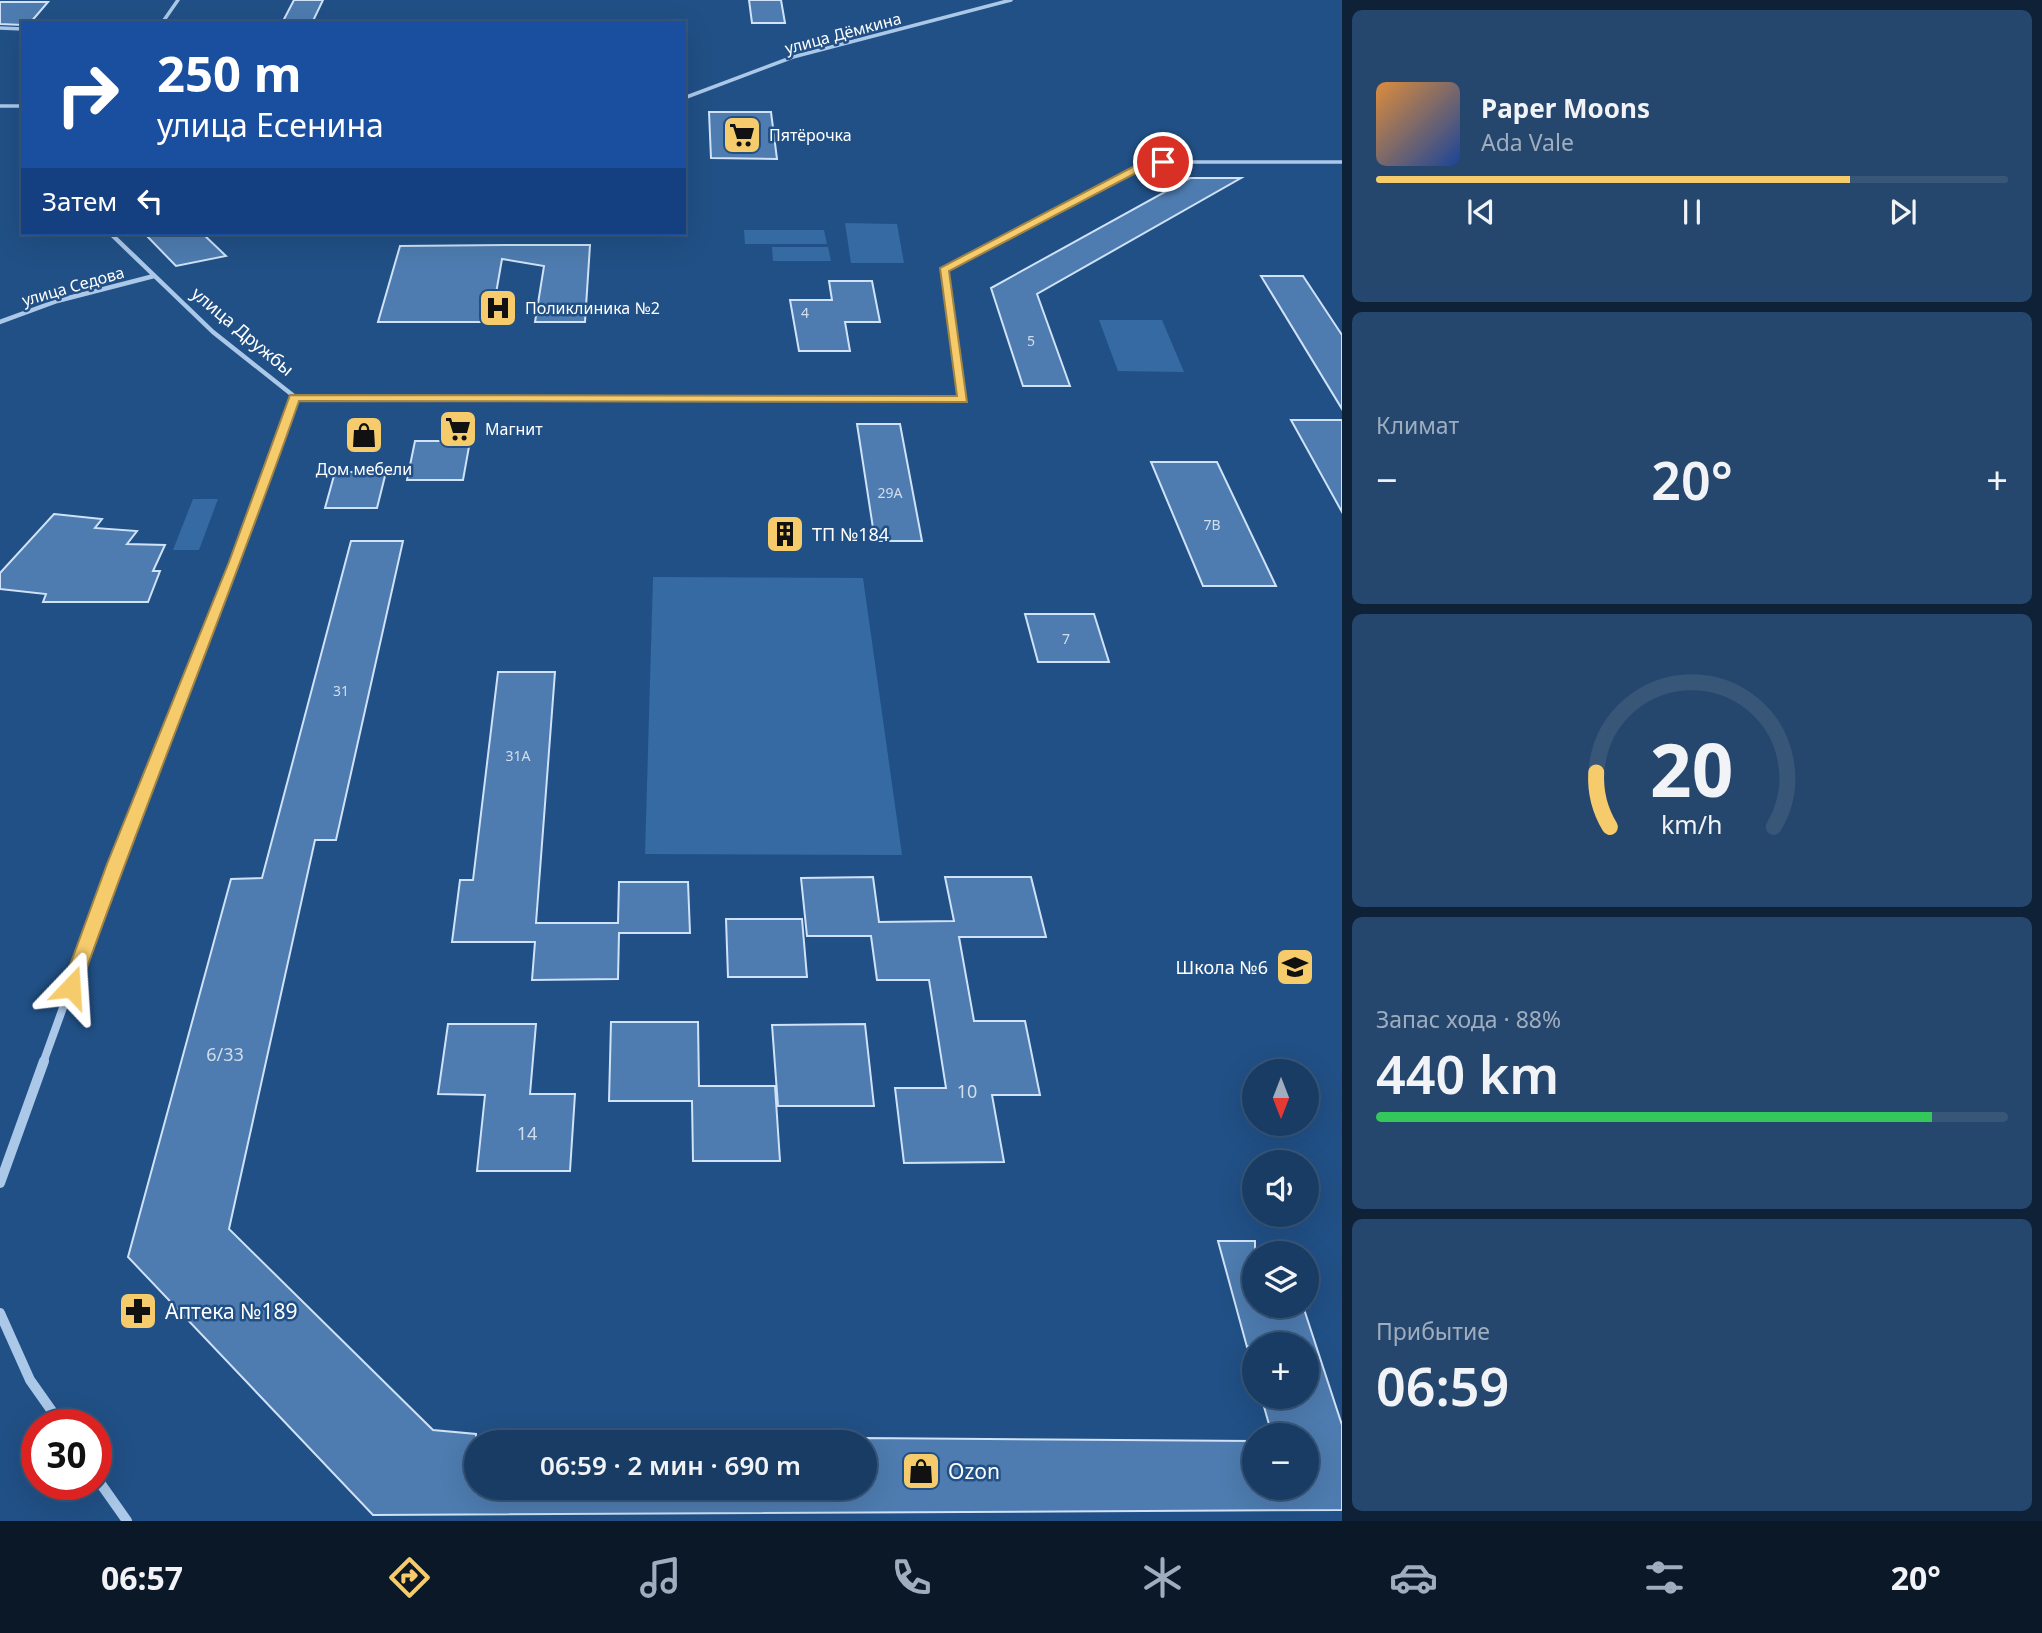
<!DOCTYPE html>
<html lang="ru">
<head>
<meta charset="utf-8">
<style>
	:root { --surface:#193c64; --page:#26476d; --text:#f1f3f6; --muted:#9fadbf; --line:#375678; --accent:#f6cb6c }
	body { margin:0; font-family:"Noto Sans",sans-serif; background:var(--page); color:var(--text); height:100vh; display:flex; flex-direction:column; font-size:26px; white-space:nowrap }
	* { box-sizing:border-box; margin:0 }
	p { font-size:23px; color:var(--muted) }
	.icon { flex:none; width:38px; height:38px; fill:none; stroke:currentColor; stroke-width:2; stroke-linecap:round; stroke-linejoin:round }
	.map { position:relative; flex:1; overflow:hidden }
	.drawer { display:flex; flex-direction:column; gap:10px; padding:10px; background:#0e2137; width:700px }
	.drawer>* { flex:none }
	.top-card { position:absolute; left:21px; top:21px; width:665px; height:214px; border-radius:0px; box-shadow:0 7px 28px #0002,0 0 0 2px var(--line); background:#1a4fa0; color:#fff; overflow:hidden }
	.needle { width:46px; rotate:180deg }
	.controls { position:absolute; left:1242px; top:1059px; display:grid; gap:14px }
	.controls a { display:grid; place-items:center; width:77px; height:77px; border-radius:50%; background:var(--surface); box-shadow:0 7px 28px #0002,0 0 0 2px var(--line); font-size:35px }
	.speed { position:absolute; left:21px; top:1409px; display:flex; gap:14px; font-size:35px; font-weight:700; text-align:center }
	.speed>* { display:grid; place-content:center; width:91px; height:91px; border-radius:50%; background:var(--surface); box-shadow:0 7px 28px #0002,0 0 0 2px var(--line); line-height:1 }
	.speed .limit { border:10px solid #d22; background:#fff; color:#111 }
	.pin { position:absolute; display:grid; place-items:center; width:60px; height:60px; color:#fff; margin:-30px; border:4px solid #fff; border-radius:50%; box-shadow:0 2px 7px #0007 }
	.me { position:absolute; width:77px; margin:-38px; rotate:20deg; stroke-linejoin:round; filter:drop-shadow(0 0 5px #0008) }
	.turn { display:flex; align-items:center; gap:24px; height:147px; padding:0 21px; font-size:32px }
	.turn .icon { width:91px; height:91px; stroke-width:2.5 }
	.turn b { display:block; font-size:49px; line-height:60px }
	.then { display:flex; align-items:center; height:66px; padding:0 21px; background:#0003; gap:14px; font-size:26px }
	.big { font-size:52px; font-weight:600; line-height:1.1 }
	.drawer .tile { flex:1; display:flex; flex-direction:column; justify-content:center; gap:10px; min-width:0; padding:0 24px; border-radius:10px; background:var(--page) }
	.drawer .dial { align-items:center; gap:0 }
	.dial svg { height:182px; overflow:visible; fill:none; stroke:var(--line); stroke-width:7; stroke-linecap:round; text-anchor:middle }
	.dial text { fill:var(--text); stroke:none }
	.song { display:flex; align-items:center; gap:21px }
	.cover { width:84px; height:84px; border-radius:10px; background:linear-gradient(135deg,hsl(30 70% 55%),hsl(220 70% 35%)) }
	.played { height:7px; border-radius:4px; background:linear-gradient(90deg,var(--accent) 75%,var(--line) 75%) }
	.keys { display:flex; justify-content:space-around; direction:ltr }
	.heat { display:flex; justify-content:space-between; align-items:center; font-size:38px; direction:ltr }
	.charge { height:10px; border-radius:5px; background:linear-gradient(90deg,#34c759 88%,var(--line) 0) }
	.trip { position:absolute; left:464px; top:1430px; width:413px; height:70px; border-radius:35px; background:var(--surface); box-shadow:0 7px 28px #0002,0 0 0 2px var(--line); font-weight:600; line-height:70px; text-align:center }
	.menu { display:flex; height:112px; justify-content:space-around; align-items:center; background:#0a1828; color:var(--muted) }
	.menu .icon { width:49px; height:49px }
	.menu .active { color:var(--accent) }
	.menu b { font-size:32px; color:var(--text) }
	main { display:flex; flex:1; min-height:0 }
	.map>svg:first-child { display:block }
	.green { fill:#356aa3 }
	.building { fill:#4e7cb0; stroke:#cfe2f7; stroke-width:2 }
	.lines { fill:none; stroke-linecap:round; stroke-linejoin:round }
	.pedestrian { stroke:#abc8e9; stroke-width:3.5 }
	.minor-far4 { stroke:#abc8e9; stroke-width:3.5 }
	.minor-far3 { stroke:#abc8e9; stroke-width:4.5 }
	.minor-far2 { stroke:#abc8e9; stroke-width:6 }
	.minor-far1 { stroke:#abc8e9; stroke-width:8 }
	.minor { stroke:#abc8e9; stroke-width:10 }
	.route { fill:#f6cb6c; stroke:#a08446; stroke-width:2 }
	.labels { text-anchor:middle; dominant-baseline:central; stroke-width:5; stroke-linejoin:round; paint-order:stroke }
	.number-label { font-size:14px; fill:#d3deeb }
	.far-street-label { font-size:16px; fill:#fff; stroke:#215086 }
	.far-poi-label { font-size:16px; fill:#fff; stroke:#215086; text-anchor:start }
	.street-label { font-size:18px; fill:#fff; stroke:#215086 }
	.poi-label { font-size:18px; fill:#fff; stroke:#215086; text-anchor:start }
	.near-number-label { font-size:18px; fill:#d3deeb }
	.near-poi-label { font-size:21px; fill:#fff; stroke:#215086; text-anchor:start }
</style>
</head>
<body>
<main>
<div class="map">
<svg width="1342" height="1521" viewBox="0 0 1342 1521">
	<rect width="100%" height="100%" fill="#215086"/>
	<path class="green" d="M845 223 897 224 904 263H851Z
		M744 230H824L827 244H745Z
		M772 247H828L831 261H773Z
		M1099 320H1162L1184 372 1118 371Z
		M193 499H218L199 550H173Z
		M653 577 863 578 902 855 645 854Z"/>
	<path class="building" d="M294 0H323L312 23H282Z
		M749 0H781L785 23H752Z
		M0 2H48L30 23 23 25 0 24Z
		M709 112H771L777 159 711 158Z
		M1190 178H1241L1037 294 1070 386H1023L991 288Z
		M144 233H202L226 256 176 266Z
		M505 245H590L585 322H535L544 266 502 259 491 322H378L400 246Z
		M1261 276H1303L1342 335V409Z
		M829 281H872L880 322H845L850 351H799L790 300H832Z
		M1291 420H1342V512Z
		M857 424H900L922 541H875Z
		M415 441H470L463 480H407Z
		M1151 462H1217L1276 586H1203Z
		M335 472H386L377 508H325Z
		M54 514 102 519 95 528 137 531 127 544 165 545 153 571H160L148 602H43L46 594 0 589V573Z
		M351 541H403L336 840H315L229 1229 433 1430 476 1434V1488H864V1438L1255 1441V1488H1307V1435H1272L1261 1396H1307V1344H1255L1247 1347 1218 1241H1255V1306H1303L1342 1425V1510L373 1515 128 1257 231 879 262 878Z
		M1025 614H1094L1109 662H1038Z
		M498 672H555L536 923H618L619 882H688L690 933H619L618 979 532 980 535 942H452L460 880H473Z
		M873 877 879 922 954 921 945 877H1031L1046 937H959L974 1021H1025L1040 1095H992L1004 1162 904 1163 895 1088H946L929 980H877L871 936H807L801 878Z
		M726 919H802L807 977H728Z
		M611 1022H698L699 1086H775L780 1161H693L692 1101H609Z
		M448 1024H536L530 1094H575L570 1171H477L485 1095 438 1094Z
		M865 1024 874 1106H778L772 1025Z"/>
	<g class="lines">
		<path class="pedestrian" d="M0 28 23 29"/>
		<path class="minor-far4" d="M162 23 178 0
			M684 98 793 57 1011 0
			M0 106H23
			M1111 182 1149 162H1342"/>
		<path class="minor-far3" d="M110 233 213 332 295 397 290 410
			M0 322 57 301 154 276
			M295 397 963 399 943 270 1114 180"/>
		<path class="minor-far2" d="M181 699 219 605 291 409"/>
		<path class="minor-far1" d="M43 1063 115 864 182 697"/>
		<path class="minor" d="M0 1183 44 1061
			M0 1313 30 1380 61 1424
			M96 1477 127 1521"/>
	</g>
	<path class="route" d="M1163 159 1168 162 1167 164 1151 165 949 271 967 402 299 401C230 598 150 790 80 987L77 992H64L62 987 107 864 229 562 290 395 957 396 940 268 1146 160Z"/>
	<defs>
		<symbol id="supermarket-square" viewBox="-11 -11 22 22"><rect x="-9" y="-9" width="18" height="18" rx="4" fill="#f6cb6c" stroke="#215086"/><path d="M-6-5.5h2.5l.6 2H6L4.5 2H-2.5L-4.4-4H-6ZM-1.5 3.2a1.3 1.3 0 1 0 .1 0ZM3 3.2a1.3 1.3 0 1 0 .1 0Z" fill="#111"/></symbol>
		<symbol id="hospital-square" viewBox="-11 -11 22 22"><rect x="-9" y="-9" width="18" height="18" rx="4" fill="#f6cb6c" stroke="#215086"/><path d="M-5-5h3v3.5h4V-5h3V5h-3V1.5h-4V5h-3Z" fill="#111"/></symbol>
		<symbol id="shop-square" viewBox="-11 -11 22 22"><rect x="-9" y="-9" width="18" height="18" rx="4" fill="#f6cb6c" stroke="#215086"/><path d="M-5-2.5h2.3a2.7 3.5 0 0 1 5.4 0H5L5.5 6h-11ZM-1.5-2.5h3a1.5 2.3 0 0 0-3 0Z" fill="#111"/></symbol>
		<symbol id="building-square" viewBox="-11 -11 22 22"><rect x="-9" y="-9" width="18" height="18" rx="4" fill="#f6cb6c" stroke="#215086"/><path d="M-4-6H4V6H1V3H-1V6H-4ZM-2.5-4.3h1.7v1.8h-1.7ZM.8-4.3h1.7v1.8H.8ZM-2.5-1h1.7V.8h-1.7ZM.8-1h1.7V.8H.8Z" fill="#111"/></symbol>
		<symbol id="school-square" viewBox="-11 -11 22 22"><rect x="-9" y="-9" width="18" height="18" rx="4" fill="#f6cb6c" stroke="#215086"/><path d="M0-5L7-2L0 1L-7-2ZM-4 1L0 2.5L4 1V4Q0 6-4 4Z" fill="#111"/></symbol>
		<symbol id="pharmacy-square" viewBox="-11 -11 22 22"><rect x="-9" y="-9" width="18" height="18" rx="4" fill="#f6cb6c" stroke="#215086"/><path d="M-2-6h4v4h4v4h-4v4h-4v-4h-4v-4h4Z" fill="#111"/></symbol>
	</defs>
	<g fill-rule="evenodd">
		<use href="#supermarket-square" x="720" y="113" width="44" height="44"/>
		<use href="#hospital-square" x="476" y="286" width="44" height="44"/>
		<use href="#supermarket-square" x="436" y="407" width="44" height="44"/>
		<use href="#shop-square" x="342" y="413" width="44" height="44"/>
		<use href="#building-square" x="763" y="512" width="44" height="44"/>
		<use href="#school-square" x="1273" y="945" width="44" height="44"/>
		<use href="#pharmacy-square" x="116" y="1289" width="44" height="44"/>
		<use href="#shop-square" x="899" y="1449" width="44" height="44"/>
	</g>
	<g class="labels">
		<g class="number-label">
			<text x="805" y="312">4</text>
			<text x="1031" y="340">5</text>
			<text x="890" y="492">29А</text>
			<text x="1212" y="524">7В</text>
			<text x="1066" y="638">7</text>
			<text x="341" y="690">31</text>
			<text x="518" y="755">31А</text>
		</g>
		<g class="far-street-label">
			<text transform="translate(843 33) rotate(-15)">улица Дёмкина</text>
			<text transform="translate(73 286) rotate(-16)">улица Седова</text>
		</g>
		<g class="far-poi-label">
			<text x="769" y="135">Пятёрочка</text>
			<text x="525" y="308">Поликлиника №2</text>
			<text x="485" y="429">Магнит</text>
			<text x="364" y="469" text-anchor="middle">Дом мебели</text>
		</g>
		<g class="street-label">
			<text transform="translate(243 331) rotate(40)">улица Дружбы</text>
		</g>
		<g class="poi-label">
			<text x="812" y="534">ТП №184</text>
			<text x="1268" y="967" text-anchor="end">Школа №6</text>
		</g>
		<g class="near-number-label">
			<text x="225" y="1054">6/33</text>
			<text x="967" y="1091">10</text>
			<text x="527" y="1133">14</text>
		</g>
		<g class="near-poi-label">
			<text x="165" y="1311">Аптека №189</text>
			<text x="948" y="1471">Ozon</text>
		</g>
	</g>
</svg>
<div class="controls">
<a><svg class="needle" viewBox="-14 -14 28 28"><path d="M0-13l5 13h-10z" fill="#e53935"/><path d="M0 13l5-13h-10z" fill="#9fadbf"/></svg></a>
<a><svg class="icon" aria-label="sound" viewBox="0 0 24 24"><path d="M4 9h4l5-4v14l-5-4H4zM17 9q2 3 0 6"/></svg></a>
<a><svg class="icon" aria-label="layers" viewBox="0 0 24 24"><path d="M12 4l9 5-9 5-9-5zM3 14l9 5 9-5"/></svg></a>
<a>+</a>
<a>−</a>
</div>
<div class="speed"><div class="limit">30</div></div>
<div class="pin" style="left:1163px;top:162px;background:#d93025"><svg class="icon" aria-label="arrive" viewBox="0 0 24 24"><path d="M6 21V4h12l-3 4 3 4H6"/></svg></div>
<svg class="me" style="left:71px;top:987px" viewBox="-20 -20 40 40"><path d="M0-17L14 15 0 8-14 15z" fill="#f6cb6c" stroke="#fff" stroke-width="4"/></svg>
<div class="trip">06:59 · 2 мин · 690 m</div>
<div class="top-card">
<div class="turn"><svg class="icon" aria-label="right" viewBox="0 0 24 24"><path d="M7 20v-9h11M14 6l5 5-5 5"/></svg><div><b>250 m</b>улица Есенина</div></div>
<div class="then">Затем<svg class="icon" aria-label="left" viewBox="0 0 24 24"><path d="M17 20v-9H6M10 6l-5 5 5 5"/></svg></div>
</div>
</div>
<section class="drawer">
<div class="tile">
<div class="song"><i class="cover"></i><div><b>Paper Moons</b><p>Ada Vale</p></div></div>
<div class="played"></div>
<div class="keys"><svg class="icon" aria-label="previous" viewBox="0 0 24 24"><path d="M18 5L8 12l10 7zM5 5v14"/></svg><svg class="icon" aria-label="pause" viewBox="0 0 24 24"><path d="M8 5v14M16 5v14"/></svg><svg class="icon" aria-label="next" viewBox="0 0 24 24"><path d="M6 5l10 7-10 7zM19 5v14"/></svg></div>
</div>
<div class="tile"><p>Климат</p>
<div class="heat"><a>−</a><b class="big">20°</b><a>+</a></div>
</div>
<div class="tile dial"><svg viewBox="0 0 100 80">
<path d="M14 69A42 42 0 1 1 86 69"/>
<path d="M14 69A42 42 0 0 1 8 45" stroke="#f6cb6c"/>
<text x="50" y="56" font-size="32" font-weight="700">20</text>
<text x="50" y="72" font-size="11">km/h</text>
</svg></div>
<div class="tile"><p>Запас хода · 88%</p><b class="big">440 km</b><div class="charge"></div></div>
<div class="tile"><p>Прибытие</p><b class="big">06:59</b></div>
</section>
</main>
<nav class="menu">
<b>06:57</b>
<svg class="icon active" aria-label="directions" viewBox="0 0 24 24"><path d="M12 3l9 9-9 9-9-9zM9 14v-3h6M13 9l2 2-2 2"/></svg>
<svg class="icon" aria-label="music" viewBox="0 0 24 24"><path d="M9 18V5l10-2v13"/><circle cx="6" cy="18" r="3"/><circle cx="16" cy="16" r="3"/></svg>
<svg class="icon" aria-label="phone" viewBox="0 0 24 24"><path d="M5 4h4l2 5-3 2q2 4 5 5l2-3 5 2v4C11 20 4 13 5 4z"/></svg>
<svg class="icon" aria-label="climate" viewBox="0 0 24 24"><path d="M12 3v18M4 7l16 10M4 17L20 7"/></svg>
<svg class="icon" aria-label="car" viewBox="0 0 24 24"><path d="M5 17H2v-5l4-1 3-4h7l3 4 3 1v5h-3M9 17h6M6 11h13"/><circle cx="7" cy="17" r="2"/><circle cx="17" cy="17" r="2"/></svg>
<svg class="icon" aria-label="filters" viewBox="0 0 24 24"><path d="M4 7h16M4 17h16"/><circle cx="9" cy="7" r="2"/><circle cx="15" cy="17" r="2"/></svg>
<b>20°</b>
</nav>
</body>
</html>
